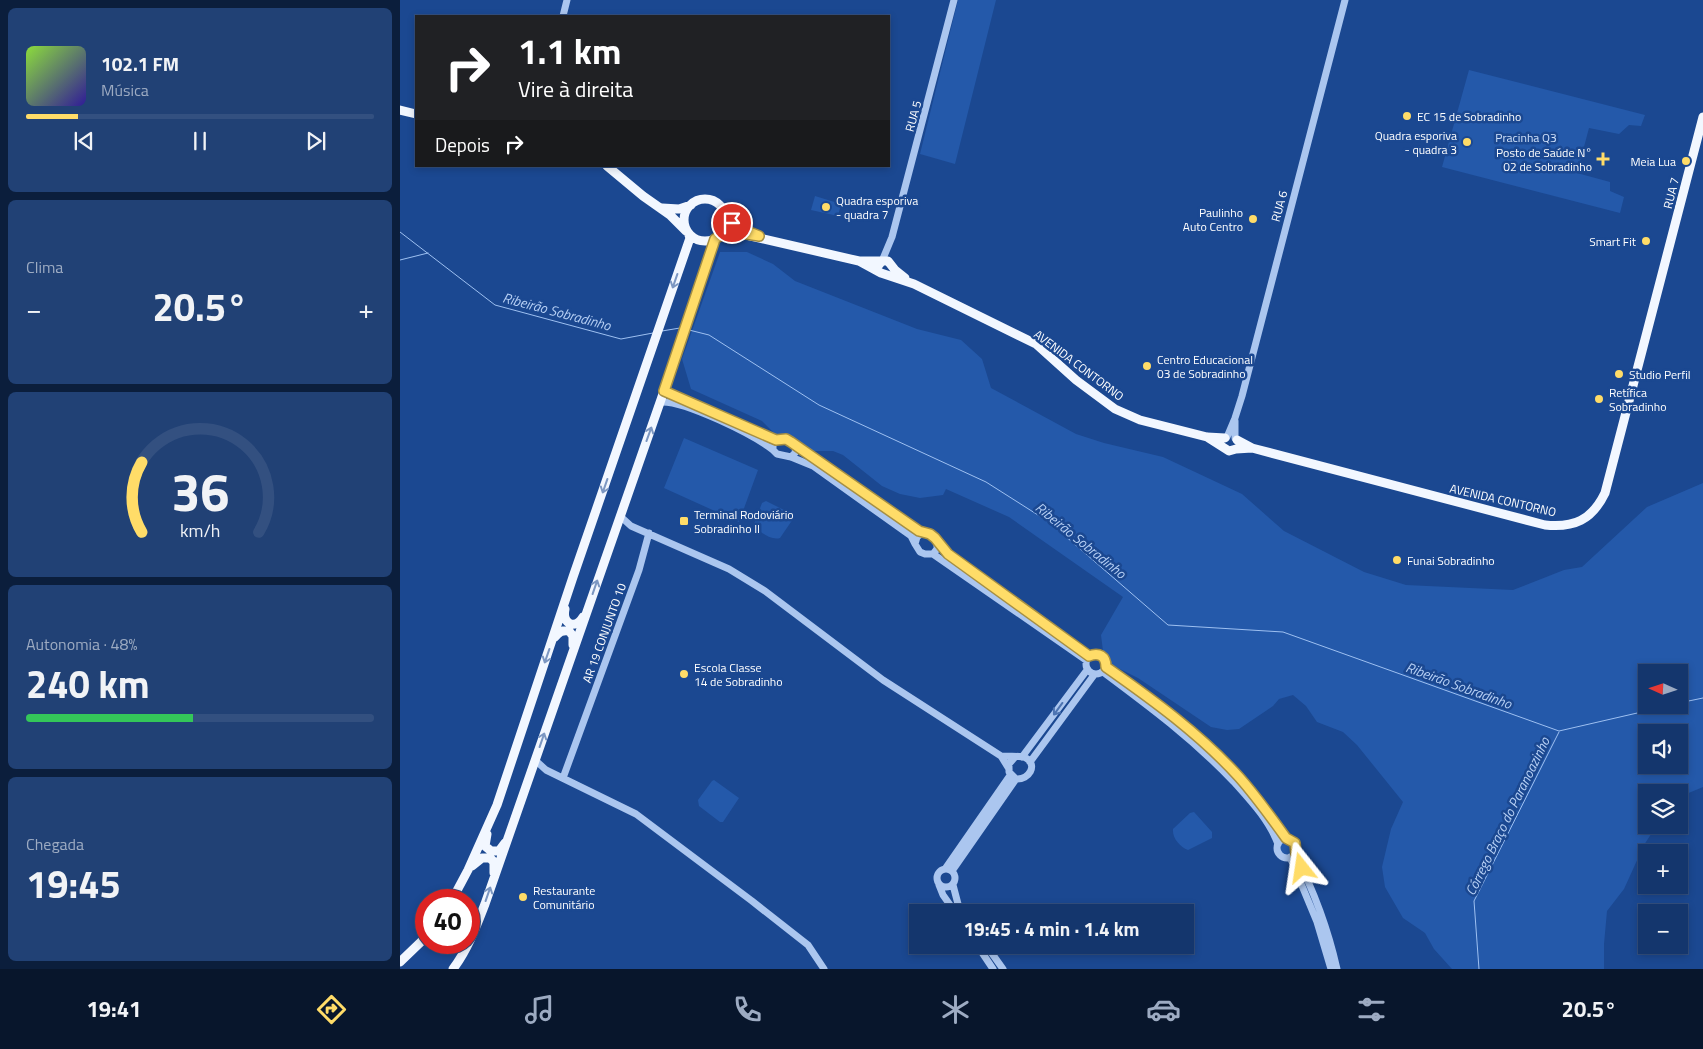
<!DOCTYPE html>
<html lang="pt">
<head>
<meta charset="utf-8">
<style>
	:root { --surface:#14366d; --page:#214175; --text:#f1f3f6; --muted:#9dabc2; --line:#335080; --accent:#ffdc68 }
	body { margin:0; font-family:"Titillium Web",sans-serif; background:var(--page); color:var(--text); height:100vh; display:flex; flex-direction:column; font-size:19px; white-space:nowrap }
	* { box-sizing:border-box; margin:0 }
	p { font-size:16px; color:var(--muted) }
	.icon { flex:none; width:28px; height:28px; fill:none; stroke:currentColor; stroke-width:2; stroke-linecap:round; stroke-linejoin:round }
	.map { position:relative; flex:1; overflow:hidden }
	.drawer { display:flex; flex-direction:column; gap:8px; padding:8px; background:#0b1e3c; width:400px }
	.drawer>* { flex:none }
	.hud { position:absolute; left:15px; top:15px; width:475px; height:152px; border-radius:0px; box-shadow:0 2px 8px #0003,0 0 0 1px var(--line); background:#202124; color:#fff; overflow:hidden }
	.needle { width:32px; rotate:273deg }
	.buttons { position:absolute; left:1238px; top:664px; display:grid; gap:10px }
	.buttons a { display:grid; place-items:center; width:50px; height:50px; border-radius:0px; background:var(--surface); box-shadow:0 2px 8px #0003,0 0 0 1px var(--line); font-size:25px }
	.speed { position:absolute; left:15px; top:889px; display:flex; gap:10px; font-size:25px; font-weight:700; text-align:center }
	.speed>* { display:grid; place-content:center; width:65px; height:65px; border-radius:50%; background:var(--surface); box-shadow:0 2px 8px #0003,0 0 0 1px var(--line); line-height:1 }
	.speed .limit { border:8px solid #d22; background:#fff; color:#111 }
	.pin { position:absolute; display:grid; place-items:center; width:42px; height:42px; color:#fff; margin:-21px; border:2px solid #fff; border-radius:50%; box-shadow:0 1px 5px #0007 }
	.me { position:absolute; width:55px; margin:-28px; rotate:345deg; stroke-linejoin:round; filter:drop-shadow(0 0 4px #0008) }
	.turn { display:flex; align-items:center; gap:18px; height:105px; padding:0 20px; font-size:22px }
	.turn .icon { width:65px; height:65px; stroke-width:2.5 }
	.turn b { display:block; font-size:35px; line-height:42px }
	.then { display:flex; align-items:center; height:48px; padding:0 20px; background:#0003; gap:10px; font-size:19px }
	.big { font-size:38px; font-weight:700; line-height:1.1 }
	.drawer .widget { flex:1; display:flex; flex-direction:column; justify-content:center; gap:8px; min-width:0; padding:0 18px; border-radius:8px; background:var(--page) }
	.drawer .dial { align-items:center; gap:0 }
	.dial svg { height:130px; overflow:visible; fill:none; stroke:var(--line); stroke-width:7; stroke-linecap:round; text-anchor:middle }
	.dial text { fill:var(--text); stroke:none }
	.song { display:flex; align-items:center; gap:15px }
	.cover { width:60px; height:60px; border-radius:8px; background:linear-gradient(135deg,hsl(90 70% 55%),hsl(250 70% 35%)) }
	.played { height:5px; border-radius:2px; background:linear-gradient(90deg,var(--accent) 15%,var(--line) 15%) }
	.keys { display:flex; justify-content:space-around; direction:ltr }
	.heat { display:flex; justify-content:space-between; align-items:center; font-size:28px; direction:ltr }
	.charge { height:8px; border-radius:4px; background:linear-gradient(90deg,#34c759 48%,var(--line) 0) }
	.trip { position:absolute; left:509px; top:904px; width:285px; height:50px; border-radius:0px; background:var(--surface); box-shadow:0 2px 8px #0003,0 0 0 1px var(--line); font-weight:700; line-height:50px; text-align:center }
	.dock { display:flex; height:80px; justify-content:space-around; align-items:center; background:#08162c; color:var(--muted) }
	.dock .icon { width:35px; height:35px }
	.dock .active { color:var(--accent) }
	.dock b { font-size:22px; color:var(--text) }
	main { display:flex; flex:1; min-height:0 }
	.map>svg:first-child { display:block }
	.green { fill:#2459aa; fill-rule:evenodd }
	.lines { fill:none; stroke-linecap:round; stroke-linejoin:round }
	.stream { stroke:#9ec0f1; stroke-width:1 }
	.minor { stroke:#abc6ef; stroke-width:7 }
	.major { stroke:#f2f7ff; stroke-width:9 }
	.oneway { stroke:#7c97c2 }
	.oneway2 { stroke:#4d74b2 }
	.route-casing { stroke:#a68f44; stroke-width:12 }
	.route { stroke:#ffdc68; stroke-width:9 }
	.poi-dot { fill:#ffdc68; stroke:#1b4891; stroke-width:2 }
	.labels { text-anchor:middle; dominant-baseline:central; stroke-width:5; stroke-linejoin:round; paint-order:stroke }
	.street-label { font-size:12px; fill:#fff; stroke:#1b4891 }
	.poi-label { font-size:12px; fill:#fff; stroke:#1b4891; text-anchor:start }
	.park-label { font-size:12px; fill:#d1e2fa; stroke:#1b4891 }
	.water-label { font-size:14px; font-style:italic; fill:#b7d0f5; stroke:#1b4891 }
</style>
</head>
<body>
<main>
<section class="drawer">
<div class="widget">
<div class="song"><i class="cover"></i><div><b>102.1 FM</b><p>Música</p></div></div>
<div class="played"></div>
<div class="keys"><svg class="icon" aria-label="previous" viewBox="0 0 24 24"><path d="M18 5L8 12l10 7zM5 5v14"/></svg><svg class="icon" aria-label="pause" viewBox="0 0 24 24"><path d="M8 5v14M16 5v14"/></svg><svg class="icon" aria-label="next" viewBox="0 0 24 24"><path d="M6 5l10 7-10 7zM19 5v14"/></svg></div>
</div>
<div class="widget"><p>Clima</p>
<div class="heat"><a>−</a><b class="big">20.5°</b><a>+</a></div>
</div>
<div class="widget dial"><svg viewBox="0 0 100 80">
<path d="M14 69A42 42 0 1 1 86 69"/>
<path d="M14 69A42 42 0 0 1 14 26" stroke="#ffdc68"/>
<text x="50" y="56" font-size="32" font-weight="700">36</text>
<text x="50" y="72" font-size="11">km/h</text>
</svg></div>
<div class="widget"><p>Autonomia · 48%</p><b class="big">240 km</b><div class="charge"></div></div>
<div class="widget"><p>Chegada</p><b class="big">19:45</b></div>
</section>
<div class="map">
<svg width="1303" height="969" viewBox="0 0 1303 969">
	<rect width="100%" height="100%" fill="#1b4891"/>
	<path class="green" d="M558 0H596L555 164 520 154Z
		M1069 70 1245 115 1241 126 1229 125 1219 134 1189 128 1177 173 1210 182V191L1224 197 1220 213 1042 167Z
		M415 196 441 204 438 216 411 210Z
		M320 252H347L373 264 395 281 517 329 561 340 582 359 591 388 676 434 704 443 763 457 842 494 884 531 964 572 1006 585 1113 590 1164 570 1182 567 1247 507 1303 483V787L1279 797V792H1246V825H1257L1244 845 1224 889 1207 911 1204 944V969H1052L1034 949 1025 933 1003 918 985 887 982 867 991 829 1003 802 957 745 943 732 917 722 906 706 893 695 879 699 873 706 839 729 827 730 811 727 738 678 712 665 703 651 701 635 723 597 609 517 546 489 543 495 520 498 500 494 482 486 443 455 433 451H411L395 439 375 434 362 421 291 389 282 359ZM1246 672H1279V705H1246ZM1246 732H1279V765H1246Z
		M284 438 358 470 339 522 264 488Z
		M366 501 392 514 393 519 380 538C372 541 358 532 354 524L362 503Z
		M314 780 339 798 323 822H320L299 806 298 800 312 781Z
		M794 812 812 832V838L788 850C780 847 772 838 773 829L790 813Z
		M879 848a8 8 0 1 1 16 0a8 8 0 1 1-16 0Z"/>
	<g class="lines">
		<path class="stream" d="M0 232 95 305 221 339 253 333
			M0 260 28 253
			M289 330 309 335 419 405 586 482 649 522 768 625 883 632 1159 731 1272 705
			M262 331 280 328
			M1279 703 1303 698
			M1079 969 1074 901 1159 732"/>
		<path class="minor" d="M163 16 167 0
			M482 261 492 237 554 0
			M264 391 376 440
			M260 402C284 400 354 435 373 450
			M835 421V438
			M827 437 835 418 842 396 945 0
			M396 446 519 531C530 535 538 536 537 549L533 554H525L520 552 515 544 517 537 523 532
			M391 457 395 453 396 446 386 439 376 440 373 445V450L377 454 391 457 413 466 511 536 515 544
			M220 516 231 526 329 569 365 591 483 680 601 756 609 769
			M538 542 548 554 689 656
			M533 554 686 660
			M686 664a10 10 0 1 1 20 0a10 10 0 1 1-20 0Z
			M706 667C753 700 800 734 839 777 856 796 871 817 886 838
			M703 672C750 707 793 739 834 782 851 801 869 820 878 844
			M601 756C608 757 620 755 626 758 638 765 629 780 616 779L609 772V764L615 757
			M622 757 687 670
			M135 760 146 770 236 814 352 901 408 945 424 969
			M630 762 694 675
			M163 778 239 570 249 533
			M877 848a10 10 0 1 1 20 0a10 10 0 1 1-20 0Z
			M895 854C914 891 928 929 937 969
			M890 857 917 922 931 969
			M537 878a9 9 0 1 1 18 0a9 9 0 1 1-18 0Z
			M545 869 611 774
			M552 871 616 779
			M539 885 543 895 555 912
			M553 885 558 904 564 912
			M577 945 593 969
			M586 945 603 969"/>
		<path class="major" d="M0 110 16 114
			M207 166 243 196 270 215 286 231
			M284 220a21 21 0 1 1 42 0a21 21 0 1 1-42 0Z
			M262 208 279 209 291 205
			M320 235 342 234 459 261H481
			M459 261 481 273 514 284 636 344 676 380 715 409 740 420 807 437 825 438
			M478 266 482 261H488L495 270 505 278
			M807 437 829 451 836 449 852 448
			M837 440 852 448 1145 525C1174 528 1192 520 1205 493L1303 117
			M165 609C162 624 175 630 183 617
			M155 637C159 632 162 630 169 631L173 636V645
			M87 834 85 846 91 851H99L105 843
			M72 866 82 858H90L94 862V873
			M52 900 68 870 97 805 173 577 290 238 289 235
			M0 962 26 937
			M53 969C68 949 76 927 85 904L264 391 315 239"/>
	</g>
	<defs><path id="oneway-shaft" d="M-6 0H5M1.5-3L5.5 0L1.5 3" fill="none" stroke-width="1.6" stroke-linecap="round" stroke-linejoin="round" transform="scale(1.25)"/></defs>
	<g class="oneway">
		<use href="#oneway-shaft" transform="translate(275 281) rotate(109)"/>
		<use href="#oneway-shaft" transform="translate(249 434) rotate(-70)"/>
		<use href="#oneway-shaft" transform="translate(205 486) rotate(109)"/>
		<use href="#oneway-shaft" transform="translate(195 587) rotate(-71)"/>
		<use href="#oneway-shaft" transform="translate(147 656) rotate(109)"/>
		<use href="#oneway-shaft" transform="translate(142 740) rotate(-71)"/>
		<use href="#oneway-shaft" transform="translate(88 894) rotate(-71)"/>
	</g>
	<use class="oneway2" href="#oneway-shaft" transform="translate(658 709) rotate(126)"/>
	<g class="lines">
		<defs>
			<path id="route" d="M332 223 337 227 359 236C345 234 327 229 315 239L264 391 376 440 386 439 391 442 519 531 530 534 535 538 548 554 689 656C699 652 706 656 706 667 753 700 800 734 839 777 856 796 871 817 886 838L895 843 896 854 902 868"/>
		</defs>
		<use href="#route" class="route-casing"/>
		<use href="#route" class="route"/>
	</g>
	<g class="poi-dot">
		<circle cx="1007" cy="116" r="5"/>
		<circle cx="1067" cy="142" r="5"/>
		<path d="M1200.5 151.5h5v5h5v5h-5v5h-5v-5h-5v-5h5z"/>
		<circle cx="1286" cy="161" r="5"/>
		<circle cx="426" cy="207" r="5"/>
		<circle cx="853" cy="219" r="5"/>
		<circle cx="1246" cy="241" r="5"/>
		<circle cx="747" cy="366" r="5"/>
		<circle cx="1219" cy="374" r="5"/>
		<circle cx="1199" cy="399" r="5"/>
		<rect x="279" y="516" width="10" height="10" rx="2.5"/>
		<circle cx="997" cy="560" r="5"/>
		<circle cx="284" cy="674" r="5"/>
		<circle cx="123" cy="897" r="5"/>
	</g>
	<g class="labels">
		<g class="street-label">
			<text transform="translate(513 116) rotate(-75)">RUA 5</text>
			<text transform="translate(1271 193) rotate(-76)">RUA 7</text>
			<text transform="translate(879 206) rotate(-75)">RUA 6</text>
			<text transform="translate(679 365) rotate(37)">AVENIDA CONTORNO</text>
			<text transform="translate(1103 500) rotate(13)">AVENIDA CONTORNO</text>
			<text transform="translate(204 633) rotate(-70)">AR 19 CONJUNTO 10</text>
		</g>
		<g class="poi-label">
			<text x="1017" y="116">EC 15 de Sobradinho</text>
			<text x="1057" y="135" text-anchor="end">Quadra esporiva<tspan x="1057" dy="14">- quadra 3</tspan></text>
			<text x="1192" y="152" text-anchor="end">Posto de Saúde N°<tspan x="1192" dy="14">02 de Sobradinho</tspan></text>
			<text x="1276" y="161" text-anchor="end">Meia Lua</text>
			<text x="436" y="200">Quadra esporiva<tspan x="436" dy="14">- quadra 7</tspan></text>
			<text x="843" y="212" text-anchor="end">Paulinho<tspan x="843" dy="14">Auto Centro</tspan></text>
			<text x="1236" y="241" text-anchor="end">Smart Fit</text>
			<text x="757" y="359">Centro Educacional<tspan x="757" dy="14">03 de Sobradinho</tspan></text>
			<text x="1229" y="374">Studio Perfil</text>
			<text x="1209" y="392">Retífica<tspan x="1209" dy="14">Sobradinho</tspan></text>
			<text x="294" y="514">Terminal Rodoviário<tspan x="294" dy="14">Sobradinho II</tspan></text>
			<text x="1007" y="560">Funai Sobradinho</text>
			<text x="294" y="667">Escola Classe<tspan x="294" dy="14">14 de Sobradinho</tspan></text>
			<text x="133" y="890">Restaurante<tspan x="133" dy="14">Comunitário</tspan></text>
		</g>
		<g class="park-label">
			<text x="1126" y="137">Pracinha Q3</text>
		</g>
		<g class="water-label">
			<text transform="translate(157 311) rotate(15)">Ribeirão Sobradinho</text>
			<text transform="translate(681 540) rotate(39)">Ribeirão Sobradinho</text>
			<text transform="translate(1059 685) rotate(20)">Ribeirão Sobradinho</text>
			<text transform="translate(1107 816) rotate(-64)">Córrego Braço do Paranoazinho</text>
		</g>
	</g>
</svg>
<div class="buttons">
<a><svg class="needle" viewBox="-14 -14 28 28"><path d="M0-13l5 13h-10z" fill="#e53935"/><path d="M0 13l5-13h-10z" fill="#9dabc2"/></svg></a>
<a><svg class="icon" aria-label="sound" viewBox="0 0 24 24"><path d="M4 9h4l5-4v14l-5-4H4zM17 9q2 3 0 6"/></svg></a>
<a><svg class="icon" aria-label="layers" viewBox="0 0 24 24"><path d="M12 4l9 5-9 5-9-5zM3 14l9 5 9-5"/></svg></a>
<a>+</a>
<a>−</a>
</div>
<div class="speed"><div class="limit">40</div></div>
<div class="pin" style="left:332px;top:223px;background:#d93025"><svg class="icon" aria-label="arrive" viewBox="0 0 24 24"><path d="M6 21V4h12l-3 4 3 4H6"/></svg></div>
<svg class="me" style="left:902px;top:868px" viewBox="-20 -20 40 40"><path d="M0-17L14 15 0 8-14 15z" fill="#ffdc68" stroke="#fff" stroke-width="4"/></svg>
<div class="trip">19:45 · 4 min · 1.4 km</div>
<div class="hud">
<div class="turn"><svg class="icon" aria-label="right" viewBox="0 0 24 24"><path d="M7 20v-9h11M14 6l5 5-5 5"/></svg><div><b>1.1 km</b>Vire à direita</div></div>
<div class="then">Depois<svg class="icon" aria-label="right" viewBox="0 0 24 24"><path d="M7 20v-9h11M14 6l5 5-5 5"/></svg></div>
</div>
</div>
</main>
<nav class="dock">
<b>19:41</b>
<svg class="icon active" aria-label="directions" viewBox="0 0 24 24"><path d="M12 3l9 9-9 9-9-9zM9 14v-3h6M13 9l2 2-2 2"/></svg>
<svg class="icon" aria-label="music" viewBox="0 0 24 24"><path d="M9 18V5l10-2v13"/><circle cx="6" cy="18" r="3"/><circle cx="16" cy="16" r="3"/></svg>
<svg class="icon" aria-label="phone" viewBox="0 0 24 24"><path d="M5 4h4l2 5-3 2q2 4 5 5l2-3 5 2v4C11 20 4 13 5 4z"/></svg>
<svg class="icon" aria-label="climate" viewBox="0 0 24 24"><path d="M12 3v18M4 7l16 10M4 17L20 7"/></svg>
<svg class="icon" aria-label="car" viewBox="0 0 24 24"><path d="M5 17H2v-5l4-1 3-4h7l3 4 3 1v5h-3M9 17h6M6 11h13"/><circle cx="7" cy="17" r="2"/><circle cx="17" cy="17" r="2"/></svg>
<svg class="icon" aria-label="filters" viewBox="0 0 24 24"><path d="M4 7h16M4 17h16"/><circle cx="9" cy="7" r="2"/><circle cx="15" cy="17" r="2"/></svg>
<b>20.5°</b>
</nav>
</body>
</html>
